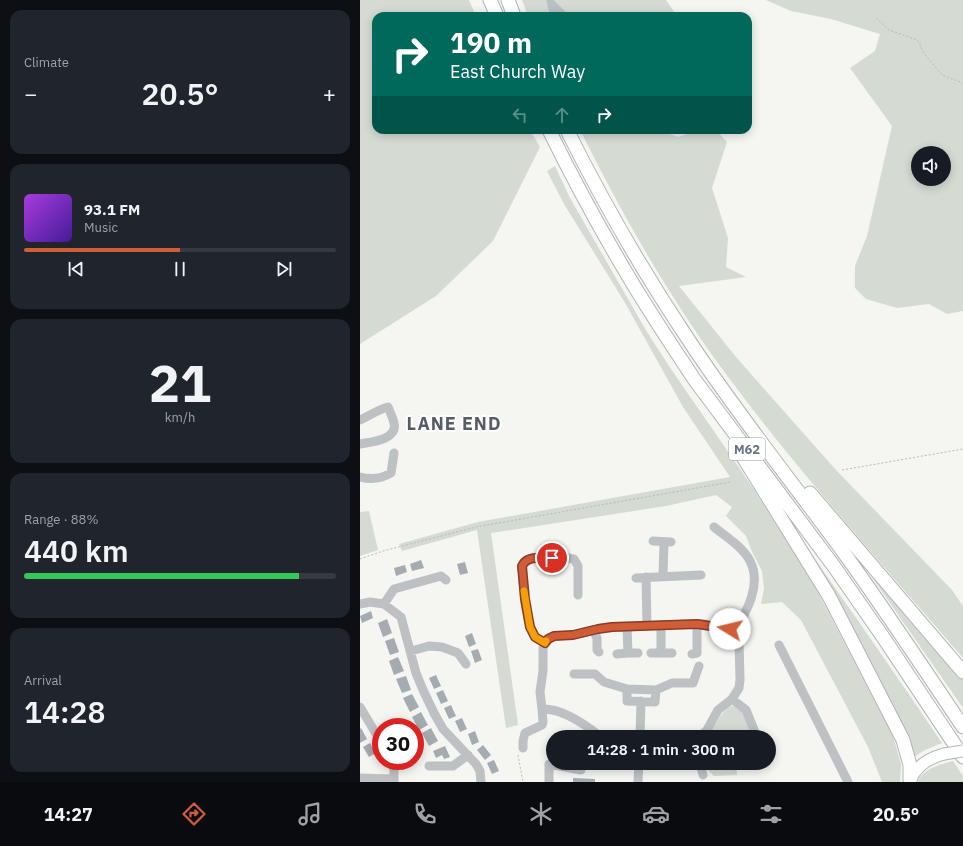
<!DOCTYPE html>
<html lang="en">
<head>
<meta charset="utf-8">
<style>
	:root { --surface:#171b24; --page:#20242c; --text:#f1f3f6; --muted:#9ea1a6; --line:#363941; --accent:#d05c38 }
	body { margin:0; font-family:"IBM Plex Sans",sans-serif; background:var(--page); color:var(--text); height:100vh; display:flex; flex-direction:column; font-size:15px; white-space:nowrap }
	* { box-sizing:border-box; margin:0 }
	p { font-size:13px; color:var(--muted) }
	.icon { flex:none; width:22px; height:22px; fill:none; stroke:currentColor; stroke-width:2; stroke-linecap:round; stroke-linejoin:round }
	.map { position:relative; flex:1; overflow:hidden }
	.sheet { display:flex; flex-direction:column; gap:10px; padding:10px; background:#0d0f14; width:360px }
	.sheet>* { flex:none }
	.top-card { position:absolute; left:12px; top:12px; width:380px; height:122px; border-radius:12px; box-shadow:0 2px 10px #0003; background:#00695c; color:#fff; overflow:hidden }
	.buttons { position:absolute; left:551px; top:146px; display:grid; gap:8px }
	.buttons a { display:grid; place-items:center; width:40px; height:40px; border-radius:50%; background:var(--surface); box-shadow:0 2px 10px #0003; font-size:20px }
	.speed { position:absolute; left:12px; top:718px; display:flex; gap:8px; font-size:20px; font-weight:700; text-align:center }
	.speed>* { display:grid; place-content:center; width:52px; height:52px; border-radius:50%; background:var(--surface); box-shadow:0 2px 10px #0003; line-height:1 }
	.speed .limit { border:6px solid #d22; background:#fff; color:#111 }
	.pin { position:absolute; display:grid; place-items:center; width:34px; height:34px; color:#fff; margin:-17px; border:2px solid #fff; border-radius:50%; box-shadow:0 1px 4px #0007 }
	.me { position:absolute; width:44px; margin:-22px; rotate:279deg; stroke-linejoin:round; filter:drop-shadow(0 0 3px #0008) }
	.turn { display:flex; align-items:center; gap:14px; height:84px; padding:0 12px; font-size:18px }
	.turn .icon { width:52px; height:52px; stroke-width:2.5 }
	.turn b { display:block; font-size:28px; line-height:34px }
	.lanes { display:flex; align-items:center; height:38px; padding:0 12px; background:#0003; justify-content:center; gap:20px; direction:ltr }
	.lanes .off { opacity:.35 }
	.big { font-size:30px; font-weight:600; line-height:1.1 }
	.sheet .tile { flex:1; display:flex; flex-direction:column; justify-content:center; gap:6px; min-width:0; padding:0 14px; border-radius:12px; background:var(--page) }
	.sheet .dial { align-items:center; gap:0 }
	.dial b { font-size:52px; line-height:1 }
	.song { display:flex; align-items:center; gap:12px }
	.cover { width:48px; height:48px; border-radius:6px; background:linear-gradient(135deg,hsl(280 70% 55%),hsl(260 70% 35%)) }
	.played { height:4px; border-radius:2px; background:linear-gradient(90deg,var(--accent) 50%,var(--line) 50%) }
	.keys { display:flex; justify-content:space-around; direction:ltr }
	.heat { display:flex; justify-content:space-between; align-items:center; font-size:22px; direction:ltr }
	.charge { height:6px; border-radius:3px; background:linear-gradient(90deg,#34c759 88%,var(--line) 0) }
	.trip { position:absolute; left:186px; top:730px; width:230px; height:40px; border-radius:20px; background:var(--surface); box-shadow:0 2px 10px #0003; font-weight:600; line-height:40px; text-align:center }
	.dock { display:flex; height:64px; justify-content:space-around; align-items:center; background:#090b0e; color:var(--muted) }
	.dock .icon { width:28px; height:28px }
	.dock .current { color:var(--accent) }
	.dock b { font-size:18px; color:var(--text) }
	main { display:flex; flex:1; min-height:0 }
	.map>svg:first-child { display:block }
	.green { fill:#d5dad2; fill-rule:evenodd }
	.water { fill:#b8c1c6 }
	.building { fill:#a5acb1 }
	.lines { fill:none; stroke-linecap:round; stroke-linejoin:round }
	.major-casing { stroke:#b0b5b8; stroke-width:13 }
	.highway-casing { stroke:#b0b4b7; stroke-width:15 }
	.path { stroke:#b7babc; stroke-width:1; stroke-dasharray:2 2; stroke-linecap:butt }
	.minor { stroke:#bdc1c4; stroke-width:9 }
	.major { stroke:#fff; stroke-width:11 }
	.highway { stroke:#fff; stroke-width:13 }
	.major-bridge-casing { stroke:#b0b5b8; stroke-width:13; stroke-linecap:butt }
	.major-bridge { stroke:#fff; stroke-width:11 }
	.route-casing { stroke:#873c24; stroke-width:10 }
	.route { stroke:#d05c38; stroke-width:7 }
	.slow { stroke:#f59e0b; stroke-width:7 }
	.labels { text-anchor:middle; dominant-baseline:central; stroke-width:4; stroke-linejoin:round; paint-order:stroke }
	.shield { fill:#fff; stroke:#959ea6; stroke-width:1 }
	.shield-label { font-size:13px; font-weight:bold; fill:#677580 }
	.district-label { font-size:18px; font-weight:bold; letter-spacing:1px; fill:#555e66; stroke:#fff }
</style>
</head>
<body>
<main>
<section class="sheet">
<div class="tile"><p>Climate</p>
<div class="heat"><a>−</a><b class="big">20.5°</b><a>+</a></div>
</div>
<div class="tile">
<div class="song"><i class="cover"></i><div><b>93.1 FM</b><p>Music</p></div></div>
<div class="played"></div>
<div class="keys"><svg class="icon" aria-label="previous" viewBox="0 0 24 24"><path d="M18 5L8 12l10 7zM5 5v14"/></svg><svg class="icon" aria-label="pause" viewBox="0 0 24 24"><path d="M8 5v14M16 5v14"/></svg><svg class="icon" aria-label="next" viewBox="0 0 24 24"><path d="M6 5l10 7-10 7zM19 5v14"/></svg></div>
</div>
<div class="tile dial"><b>21</b><p>km/h</p></div>
<div class="tile"><p>Range · 88%</p><b class="big">440 km</b><div class="charge"></div></div>
<div class="tile"><p>Arrival</p><b class="big">14:28</b></div>
</section>
<div class="map">
<svg width="603" height="782" viewBox="0 0 603 782">
	<rect width="100%" height="100%" fill="#f5f5f2"/>
	<path class="green" d="M0 0H109L116 16H16V130H170L180 147 133 241 76 296 0 344Z
		M162 0H186L190 16H168Z
		M194 0H306L317 16H210Z
		M406 0H603V311L587 314 569 304 537 308 506 299 495 288V266L507 236 532 126 490 68 515 51 520 34 471 19 431 11ZM558 153H584V179H558Z
		M220 130H299L318 137 339 130H356L367 142 352 188 368 238 366 267 386 277 319 286 376 357 476 470 592 590 603 606V658C524 566 441 475 369 378 311 301 263 216 220 130Z
		M195 166 210 198 287 332 311 369 391 485 450 577 533 736 541 764 540 782H522L508 747 441 620 422 602 401 604 404 589 402 571 392 552 386 536 366 516 372 507 356 495 306 506 131 533 158 725 146 728 117 530 42 551 39 544 118 522 370 477 323 407 264 301 204 204 187 171Z
		M9 511 18 550 0 556V512Z
		M439 536 535 674 582 743 565 750 552 758Z
		M493 550 603 676V708Z
		M371 706C383 707 390 724 390 734L386 737H346C356 727 359 713 371 706Z
		M593 761 603 776V782H557C564 768 579 765 593 761Z
		M345 763H376L377 775 354 776 348 770Z"/>
	<path class="water" d="M186 0H194L210 16H190Z"/>
	<path class="building" d="M61 560 64 568 52 571 50 564Z
		M105 562 108 573 100 575 97 564Z
		M45 565 47 572 36 576 34 568Z
		M11 611 13 618 2 623 0 616Z
		M27 619 32 633 23 637 18 623Z
		M112 633 116 644 109 647 105 636Z
		M34 638 39 652 30 655 25 641Z
		M118 649 122 660 115 663 111 651Z
		M38 657 44 671 34 675 29 661Z
		M76 675 81 686 74 689 69 678Z
		M46 676 51 690 42 693 36 679Z
		M83 690 88 701 81 704 76 693Z
		M52 694 59 707 50 712 43 698Z
		M91 705 96 716 89 719 84 708Z
		M61 712 68 725 59 730 52 717Z
		M102 718 107 729 100 732 95 721Z
		M1 728 7 739 0 743V729Z
		M71 728 78 741 69 746 62 733Z
		M115 731 119 742 112 745 108 734Z
		M10 743 16 753 9 757 3 747Z
		M123 745 131 755 125 760 117 750Z
		M85 746 90 757 84 759 82 755 76 758 73 751Z
		M134 760 139 771 132 774 127 763Z
		M213 778 235 779V782H213Z"/>
	<g class="lines">
		<defs>
			<path id="major" d="M550 782C555 766 569 758 584 754"/>
			<path id="highway" d="M130 0 137 16
				M148 0 154 16
				M189 130C213 179 239 227 267 274 288 310 311 344 334 379L473 565 523 637 603 757
				M207 130C243 202 283 272 328 339 377 414 434 484 487 557 527 613 565 670 603 727
				M380 452 469 596 543 740 550 765V780
				M450 493 603 672"/>
		</defs>
		<use href="#major" class="major-casing"/>
		<use href="#highway" class="highway-casing"/>
		<path class="path" d="M516 18 529 30 557 40 560 44 563 52 582 75 603 83
			M482 470 603 449
			M0 559 23 551 116 527 371 482
			M158 755 163 782"/>
		<path class="minor" d="M0 420C11 415 17 410 28 407 30 412 33 418 34 423 38 440 11 442 0 444
			M0 477C11 480 21 479 31 473L34 453
			M354 527C366 537 383 547 390 561 402 584 387 611 375 631
			M293 541 311 542
			M192 558V548
			M303 576 304 542
			M286 577 287 626
			M276 578 341 575
			M0 604 10 602 24 604 41 617 56 673 63 690 74 713 83 729 116 764 120 771 121 782
			M24 604 34 589 81 576 86 580
			M233 630 237 638V650L239 652
			M185 643 175 637 170 627 165 603 162 569C162 565 163 562 166 560 173 556 206 557 214 559L218 566V595
			M419 645 488 782
			M51 651 69 646 82 647 98 653 106 664
			M268 653H278
			M291 653H301V625
			M301 653H312
			M257 654 268 653 267 627
			M332 654 337 653V624
			M214 674H235L244 682 267 689
			M267 689 296 690 295 702 267 701Z
			M296 690 312 683H333L339 666
			M372 699 386 710 397 737
			M0 707 21 742
			M241 737C226 725 201 708 182 709L180 692 183 671V648L186 641 194 636 213 635 238 629 252 627 331 624H345L358 628 370 629 376 632 379 640 380 680 379 688 372 699 358 710 347 730 340 737
			M280 737 281 701
			M163 748V741L165 733 182 725 183 722 182 709
			M31 761 34 770V782
			M340 763 343 775
			M69 766H93L108 755
			M0 778 34 779
			M189 782V764L221 770
			M278 782 279 763"/>
		<use href="#major" class="major"/>
		<use href="#highway" class="highway"/>
		<defs>
			<path id="major-bridge" d="M584 754 603 751"/>
		</defs>
		<use href="#major-bridge" class="major-bridge-casing"/>
		<use href="#major-bridge" class="major-bridge"/>
	</g>
	<g class="lines">
		<defs>
			<path id="route" d="M192 558C182 558 167 555 162 566L165 599 170 627 175 637 185 643 188 639 194 636 213 635 238 629 252 627 337 624 370 629"/>
		</defs>
		<use href="#route" class="route-casing"/>
		<use href="#route" class="route"/>
		<path class="slow" d="M164 591 170 627 175 637 185 643 186 641"/>
	</g>
	<g class="labels">
		<rect class="shield" x="369" y="438" width="36" height="22" rx="3"/>
		<g class="shield-label">
			<text x="387" y="449">M62</text>
		</g>
		<g class="district-label">
			<text x="94" y="423">LANE END</text>
		</g>
	</g>
</svg>
<div class="buttons">
<a><svg class="icon" aria-label="sound" viewBox="0 0 24 24"><path d="M4 9h4l5-4v14l-5-4H4zM17 9q2 3 0 6"/></svg></a>
</div>
<div class="speed"><div class="limit">30</div></div>
<div class="pin" style="left:192px;top:558px;background:#d93025"><svg class="icon" aria-label="arrive" viewBox="0 0 24 24"><path d="M6 21V4h12l-3 4 3 4H6"/></svg></div>
<svg class="me" style="left:370px;top:629px" viewBox="-20 -20 40 40"><circle r="19" fill="#fff"/><path d="M0-13L10 11 0 6-10 11z" fill="#d05c38"/></svg>
<div class="trip">14:28 · 1 min · 300 m</div>
<div class="top-card">
<div class="turn"><svg class="icon" aria-label="right" viewBox="0 0 24 24"><path d="M7 20v-9h11M14 6l5 5-5 5"/></svg><div><b>190 m</b>East Church Way</div></div>
<div class="lanes"><svg class="icon off" aria-label="left" viewBox="0 0 24 24"><path d="M17 20v-9H6M10 6l-5 5 5 5"/></svg><svg class="icon off" aria-label="ahead" viewBox="0 0 24 24"><path d="M12 20V5M6 11l6-6 6 6"/></svg><svg class="icon" aria-label="right" viewBox="0 0 24 24"><path d="M7 20v-9h11M14 6l5 5-5 5"/></svg></div>
</div>
</div>
</main>
<nav class="dock">
<b>14:27</b>
<svg class="icon current" aria-label="directions" viewBox="0 0 24 24"><path d="M12 3l9 9-9 9-9-9zM9 14v-3h6M13 9l2 2-2 2"/></svg>
<svg class="icon" aria-label="music" viewBox="0 0 24 24"><path d="M9 18V5l10-2v13"/><circle cx="6" cy="18" r="3"/><circle cx="16" cy="16" r="3"/></svg>
<svg class="icon" aria-label="phone" viewBox="0 0 24 24"><path d="M5 4h4l2 5-3 2q2 4 5 5l2-3 5 2v4C11 20 4 13 5 4z"/></svg>
<svg class="icon" aria-label="climate" viewBox="0 0 24 24"><path d="M12 3v18M4 7l16 10M4 17L20 7"/></svg>
<svg class="icon" aria-label="car" viewBox="0 0 24 24"><path d="M5 17H2v-5l4-1 3-4h7l3 4 3 1v5h-3M9 17h6M6 11h13"/><circle cx="7" cy="17" r="2"/><circle cx="17" cy="17" r="2"/></svg>
<svg class="icon" aria-label="filters" viewBox="0 0 24 24"><path d="M4 7h16M4 17h16"/><circle cx="9" cy="7" r="2"/><circle cx="15" cy="17" r="2"/></svg>
<b>20.5°</b>
</nav>
</body>
</html>
